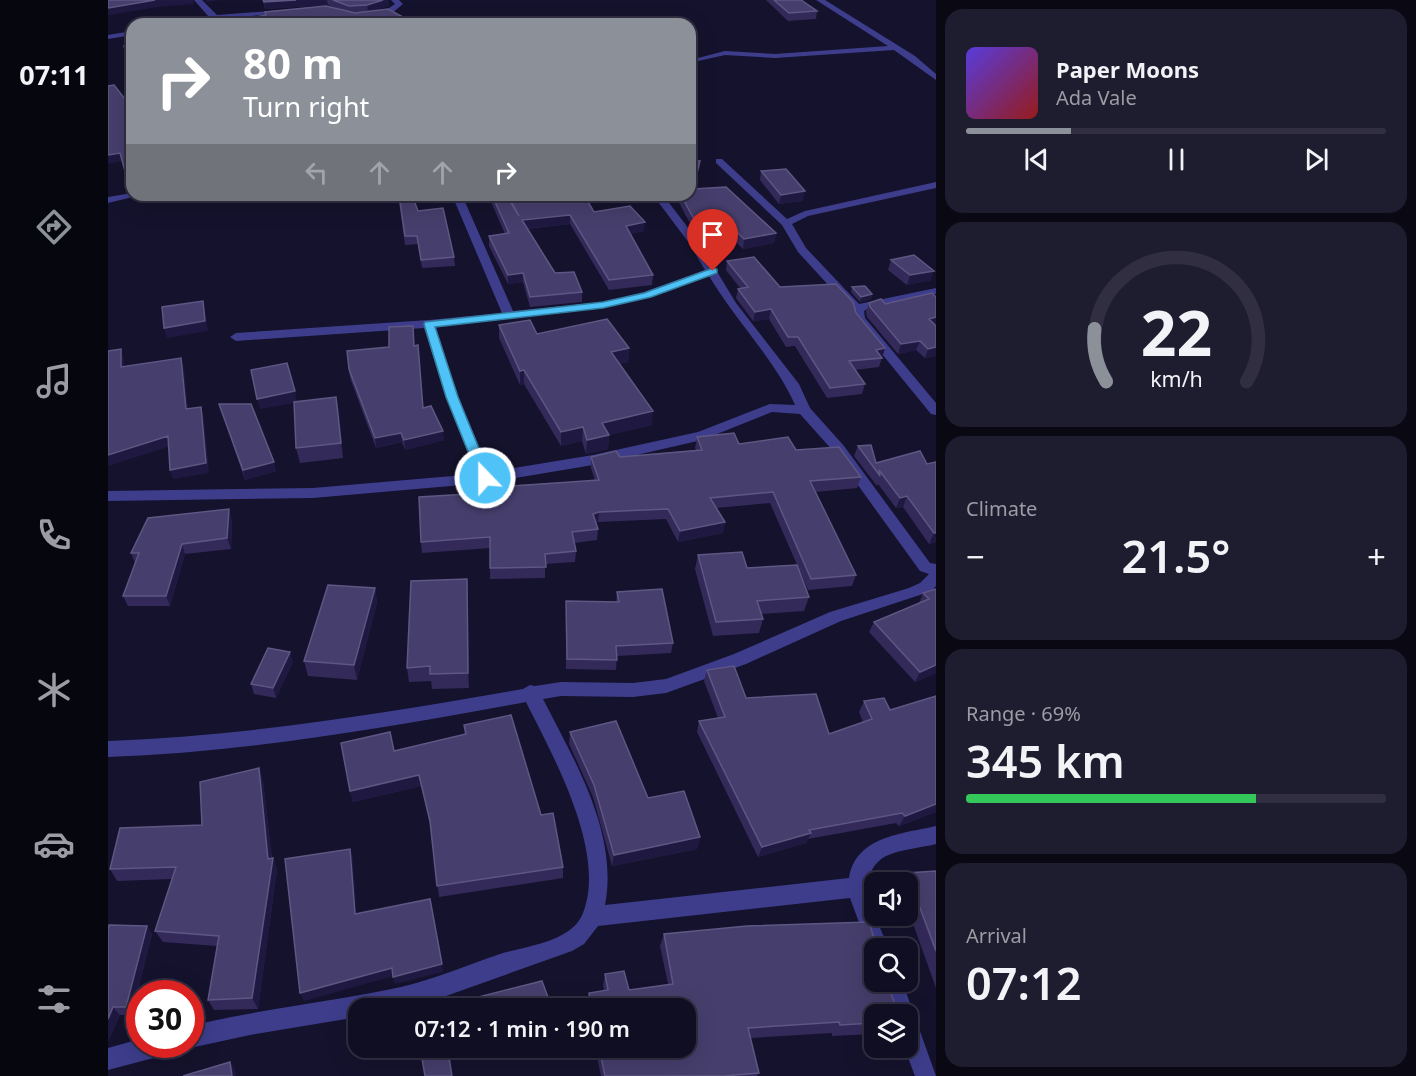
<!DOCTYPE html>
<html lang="en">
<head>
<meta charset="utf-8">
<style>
	:root { --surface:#100e22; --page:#1e1c2f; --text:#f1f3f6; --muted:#9c9ca5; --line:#302e40; --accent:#8c9099 }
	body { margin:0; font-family:"Noto Sans",sans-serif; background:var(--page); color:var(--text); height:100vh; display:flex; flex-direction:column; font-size:22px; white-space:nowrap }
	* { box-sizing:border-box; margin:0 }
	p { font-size:20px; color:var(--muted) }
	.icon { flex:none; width:33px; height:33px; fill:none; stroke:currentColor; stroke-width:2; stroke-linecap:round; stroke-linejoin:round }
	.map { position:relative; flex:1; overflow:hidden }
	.details { display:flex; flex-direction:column; gap:9px; padding:9px; background:#090813; width:480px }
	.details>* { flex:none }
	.banner { position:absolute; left:18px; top:18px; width:570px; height:183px; border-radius:18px; box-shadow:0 6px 24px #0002,0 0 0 2px var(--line); background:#8c9099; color:#fff; overflow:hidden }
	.tools { position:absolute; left:756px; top:872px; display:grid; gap:12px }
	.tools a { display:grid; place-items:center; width:54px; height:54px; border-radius:12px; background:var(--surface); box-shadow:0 6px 24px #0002,0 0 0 2px var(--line); font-size:30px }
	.speed { position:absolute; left:18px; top:980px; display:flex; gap:12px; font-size:30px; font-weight:700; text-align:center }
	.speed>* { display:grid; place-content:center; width:78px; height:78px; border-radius:50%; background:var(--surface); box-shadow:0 6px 24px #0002,0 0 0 2px var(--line); line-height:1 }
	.speed .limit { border:9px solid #d22; background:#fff; color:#111 }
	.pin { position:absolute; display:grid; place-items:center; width:51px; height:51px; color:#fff; margin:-62px -26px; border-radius:50% 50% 50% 0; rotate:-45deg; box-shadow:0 0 6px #0007 }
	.pin .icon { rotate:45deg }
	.me { position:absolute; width:66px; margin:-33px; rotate:338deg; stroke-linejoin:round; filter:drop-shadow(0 0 4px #0008) }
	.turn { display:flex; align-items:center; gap:21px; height:126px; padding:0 18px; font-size:27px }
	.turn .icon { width:78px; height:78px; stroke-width:2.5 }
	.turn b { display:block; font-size:42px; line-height:51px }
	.lanes { display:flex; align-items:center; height:57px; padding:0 18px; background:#0003; justify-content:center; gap:30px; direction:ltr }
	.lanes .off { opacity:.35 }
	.big { font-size:45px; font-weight:600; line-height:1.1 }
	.details .widget { flex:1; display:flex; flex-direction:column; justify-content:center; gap:9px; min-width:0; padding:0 21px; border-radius:18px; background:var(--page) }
	.details .dial { align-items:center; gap:0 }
	.dial svg { height:156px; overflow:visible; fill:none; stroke:var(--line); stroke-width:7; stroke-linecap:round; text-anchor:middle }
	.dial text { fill:var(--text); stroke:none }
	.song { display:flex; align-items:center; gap:18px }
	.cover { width:72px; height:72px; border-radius:9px; background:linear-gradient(135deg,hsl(250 70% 55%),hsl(0 70% 35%)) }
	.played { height:6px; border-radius:3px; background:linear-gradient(90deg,var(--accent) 25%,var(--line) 25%) }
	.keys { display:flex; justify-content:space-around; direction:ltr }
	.heat { display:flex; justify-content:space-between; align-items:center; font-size:33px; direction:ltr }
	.charge { height:9px; border-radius:4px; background:linear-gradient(90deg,#34c759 69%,var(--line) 0) }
	.trip { position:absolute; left:240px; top:998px; width:348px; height:60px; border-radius:18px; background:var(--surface); box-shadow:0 6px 24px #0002,0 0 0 2px var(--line); font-weight:600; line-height:60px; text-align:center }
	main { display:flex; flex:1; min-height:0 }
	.menu { display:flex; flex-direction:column; width:108px; justify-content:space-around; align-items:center; background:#06060e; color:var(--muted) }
	.menu .icon { width:42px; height:42px }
	.menu .current { color:var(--accent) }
	.menu b { font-size:27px; color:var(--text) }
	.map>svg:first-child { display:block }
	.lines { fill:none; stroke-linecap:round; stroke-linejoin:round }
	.street { fill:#3d3d8c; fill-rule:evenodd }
	.wall { fill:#332a5a }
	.shaded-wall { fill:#1f1941 }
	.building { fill:#463e6c; stroke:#5e5783; stroke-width:1.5 }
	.route { fill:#4fc3f7; stroke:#337fa1; stroke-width:1.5 }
</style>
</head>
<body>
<main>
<nav class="menu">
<b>07:11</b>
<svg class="icon current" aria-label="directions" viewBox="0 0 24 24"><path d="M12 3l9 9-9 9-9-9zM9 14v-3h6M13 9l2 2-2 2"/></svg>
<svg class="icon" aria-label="music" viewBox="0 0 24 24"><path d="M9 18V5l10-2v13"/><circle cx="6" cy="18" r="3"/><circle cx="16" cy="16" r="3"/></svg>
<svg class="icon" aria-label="phone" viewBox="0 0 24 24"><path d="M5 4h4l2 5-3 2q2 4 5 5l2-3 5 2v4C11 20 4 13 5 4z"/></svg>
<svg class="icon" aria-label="climate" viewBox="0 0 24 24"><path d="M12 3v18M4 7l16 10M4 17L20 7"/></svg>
<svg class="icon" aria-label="car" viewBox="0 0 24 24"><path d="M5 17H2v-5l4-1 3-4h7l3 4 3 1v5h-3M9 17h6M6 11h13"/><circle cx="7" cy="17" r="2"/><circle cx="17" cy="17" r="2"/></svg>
<svg class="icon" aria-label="filters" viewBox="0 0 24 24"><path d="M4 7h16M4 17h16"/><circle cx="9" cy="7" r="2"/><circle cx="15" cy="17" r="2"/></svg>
</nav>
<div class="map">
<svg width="828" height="1076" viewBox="0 0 828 1076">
	<rect width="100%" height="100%" fill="#15122d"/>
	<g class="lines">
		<path class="street" d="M86 0H94L109 15 176 10 180 12 74 24 101 17Z
			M283 0H291L295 4 283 14 263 17V13L278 10 287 4Z
			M708 0H717L807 56 828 74V80L786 50 667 58 617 55 590 61 586 59 617 51 667 54 780 46Z
			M24 31V35L0 39V35Z
			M608 159H614L679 219 697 211 828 182V188L700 216 684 224 698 248 751 304 828 288V294L761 308 756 311 757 318 828 403V415L823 414 747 321 744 311 690 252 674 225 608 163Z
			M24 193V195H33L0 203V197Z
			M344 195H354L405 311 495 302 536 292 597 270 581 243 545 195H555L591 242 628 303 691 384 702 408 736 446 822 563 828 564V586L824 591 733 621 638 664 558 693 525 697 453 696 435 699C466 760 511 833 497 905L741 878C748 836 794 834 828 826V844C812 848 793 849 778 856 743 875 770 922 781 948H766V957L763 955 742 898 490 926 476 944 464 951 324 1001 296 1008H250V1017L142 1035 82 1048 74 1044H82V1026C152 1009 223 1002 293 987 327 979 359 965 392 954 418 946 464 942 475 913 499 852 445 756 418 702 280 727 141 752 0 757V741C140 736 277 713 415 689L422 685 427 686 453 682 525 683 558 679 626 654 722 612 801 588 812 583 821 574 812 571 726 452 692 414 664 412 594 440 485 465 377 483 205 498 0 501V491L205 488 368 474 338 397 316 328 128 341 122 337 128 333 321 320 394 313ZM601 276C627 320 668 361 687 405L662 404 590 432 485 455 382 472 350 397 328 327 495 308 543 297Z
			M772 981H794L828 1076H807L796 1047H800V1014H784Z
			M32 1039V1044H68L65 1052 57 1055 0 1070V1048Z"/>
	</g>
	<path class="wall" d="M155 0H280L281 6 261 11 308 24H150L148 17 235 10 220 5 157 9Z
		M658 0H693L709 11 708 19 680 21Z
		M592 161 586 189 668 233 666 243 635 249 614 229 587 233 567 195H582Z
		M653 171 695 201 671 204 652 180Z
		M290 195 310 211 346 257 347 266 314 268 310 244 297 245Z
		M383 195H400L486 212 536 231 522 234 545 275 544 285 501 290 462 224 419 229 447 273 474 292V302L422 307 415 282 400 284 381 246V236L397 234 383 202Z
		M783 260 823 280 799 285 780 270Z
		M619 261 672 287 748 313 777 348 771 367 747 370 757 384 754 394 719 398 687 346 678 347 661 319 645 321 628 298 630 289 632 288 618 270Z
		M744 287 764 294 763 299 752 302 743 292Z
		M828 297V356L817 358 808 350 790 354 759 317 758 312 761 303 777 304Z
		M391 325 429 334 521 348 520 362 512 364 544 425 501 435 500 449 478 454 474 441 453 446 416 384 412 385 391 338Z
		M305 326 306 346 315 408 336 440 297 450 294 442 268 448 242 378 241 369 281 347Z
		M228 397 231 412 235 458 192 463 188 448 186 402 152 409 189 402Z
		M111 404 168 471 137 480Z
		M589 437 631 444 688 450 753 477 749 488 707 492 748 575 744 586 700 590 662 503 608 508 617 522 615 533 570 542 558 519 490 522 488 523 490 529 489 540 466 543 468 551 467 562 437 564V578L382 579V548L314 553 313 542 376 493V488L487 481 483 468V457H512L588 450 587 448Z
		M750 446 768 463 819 464 828 462V542L821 544 795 507 788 508 770 484 769 486 746 456Z
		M124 519 123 549 77 554 62 606H20L15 596 27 563 23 553Z
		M590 555 639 568 701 597 696 611 653 614 655 619 651 633 605 636 587 569Z
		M359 579 361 688 324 689 323 681 301 682 299 668Z
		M267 588 269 603 249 680 200 676 196 661Z
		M828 589V673L807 682 761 632 766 622 811 603 815 593Z
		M509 592 565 643 563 653 509 656 508 670 458 669V601L508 602Z
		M185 662 168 698 146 694 143 684Z
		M599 670 638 698 721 734 755 722 751 712 756 701 782 710 828 696V812L791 826 788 823 700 839 698 843 650 857 589 732 591 721 610 718 596 681Z
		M356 725 433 815 455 867V878L331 897 323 829 313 786 245 802 242 791 286 751 357 735Z
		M462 732 540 798 592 837 589 849 504 866 485 797 461 744Z
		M155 781 164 859 165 858 169 870 150 1009 106 1010 100 1000 109 946 55 942 47 931 64 879 9 881 2 869 94 825Z
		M828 871V988L800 910V882H794L799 873Z
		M39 926 44 934 24 1015H12L0 1041V930Z
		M556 934 766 1014V1034L724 1036V1033L642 1038 651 1073 649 1076H493L487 1047H578V1008H480L479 1004 481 993 496 991 495 986 497 974 521 990 560 984 552 946Z
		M312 1047H390L341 1057Z"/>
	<path class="shaded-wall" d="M47 0H85L86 4 50 7 0 15V8Z
		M99 0H113L99 2Z
		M188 0H219L220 5 157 9 156 2Z
		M275 0H280L281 6 260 12 259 5Z
		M12 153 14 161 0 164V155Z
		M592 161 591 170 584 198 585 189Z
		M24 181V190H23L20 182Z
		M697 191 695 201 671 204 673 195Z
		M462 215V224L414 229V220Z
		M616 219 614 229 587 233 588 223Z
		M537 222 536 231 517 235 518 226Z
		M668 233 666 243 635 249 636 239Z
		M826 271 823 280 799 285 802 275Z
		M415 273V282L400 284V275Z
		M764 294 763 299 752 302 753 297Z
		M95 301 97 311 100 331 59 338 56 328Z
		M663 309 661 319 645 321 647 312Z
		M828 317V326L821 319Z
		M812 341 808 350 790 354 793 344Z
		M828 347V356L817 358 820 349Z
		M521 348 520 362 502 366 503 352Z
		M777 348 774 358 768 350Z
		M13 349 16 359V377L13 367Z
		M73 358 76 367 81 419 78 409Z
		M416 370V384L412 385V371Z
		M187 391 189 402 152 409 149 399Z
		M228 397 231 412 235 458 233 443Z
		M93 407 96 416 101 473 65 479 62 470Z
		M545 411 544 425 493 437 494 423Z
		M475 427 474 441 453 446V432Z
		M335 431 336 440 297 450 296 440Z
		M293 433 294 442 268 448 267 438Z
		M501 435 500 449 478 454 479 440Z
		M60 436 63 446 0 466V455Z
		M166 462 168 471 137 480 135 470Z
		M799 496 795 507 788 508 792 498Z
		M121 509 124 519 123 549 119 538Z
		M491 512 490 522 484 525 485 514Z
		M617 522 615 533 570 542 572 531Z
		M826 533H828V542L821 544Z
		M74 544 77 554 62 606 58 596Z
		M359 579 360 594 361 688 360 673Z
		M267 588 269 603 249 680 246 665Z
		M182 652 185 662 168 698 165 688Z
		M828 665V673L807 682 812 672Z
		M151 768 155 781 164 862 165 858 169 870 150 1009 144 998 160 859Z
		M311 775 313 786 245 802 242 791Z
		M828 804V812L791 826 797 816Z
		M703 833 698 843 650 857 654 847Z
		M592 837 589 849 504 866 506 855Z
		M242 849 245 858 249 923 247 914Z
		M39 926 44 934 24 1015 18 1007Z
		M334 964 335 972 287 984 285 977Z
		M284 968 286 976 196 1001 192 993Z
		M5 1007 12 1015 0 1041V1019Z
		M122 1062 127 1069 128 1076H124Z"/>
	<path class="building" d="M0 0H47L0 8Z
		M155 0H188L156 2Z
		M225 0H275L259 5 241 6Z
		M666 0H693L709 11 681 13Z
		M218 6 247 13 280 9 308 24H155L148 17 158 15 157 12Z
		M24 45V78L16 46Z
		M6 85 24 108V181L20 182 12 153 0 155V86Z
		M582 160 592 161 585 189 618 187 668 233 636 239 616 219 588 223 573 195H582Z
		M678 169 697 191 673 195 653 171Z
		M291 195H304L310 211 335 208 346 257 313 260 309 236H297Z
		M384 195H398L411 216 400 195H476L486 212 522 206 537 222 518 226 545 275 501 280 462 215 414 220 447 273 466 272 474 292 422 297 415 273 400 275 381 236 401 233Z
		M806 255 826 271 802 275 783 260Z
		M646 257 672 287 728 284 745 302 748 313 777 348 768 350 774 358 741 361 757 384 722 388 690 337H680L663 309 647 312 630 289 640 287 619 261Z
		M757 286 764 294 753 297 744 287Z
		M824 293 828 297V317L821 319 828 326V347L820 349 812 341 793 344 762 307 761 303 773 299 777 304Z
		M95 301 97 321 56 328 54 307Z
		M499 319 521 348 503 352 545 411 494 423 501 435 479 440 475 427 453 432 416 370 412 371 391 325 422 320 429 334Z
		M305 326 306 346 310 345 315 408 323 406 335 431 296 440 293 433 267 438 241 369 239 351 281 347V327Z
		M13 349V367L73 358 78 409 93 407 98 463 62 470 60 436 0 455V351Z
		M179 363 187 391 149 399 143 370Z
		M228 397 233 443 188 448 186 402Z
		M111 404H143L166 462 135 470Z
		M626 433 631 444 680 437 688 450 731 447 753 477 702 481 748 575 703 579 665 492 602 498 617 522 572 531 560 509 491 512 485 514 490 529 464 532 468 551 437 554 438 567 382 568V537L313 542 311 497 377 493 376 488 491 480 483 457 508 451 512 457 594 450 589 437Z
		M763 445 768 463 812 451 819 464 828 462V533H826L799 496 792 498 771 470 772 476 750 446Z
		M121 509 119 538 74 544 58 596H15L31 553H23L40 518Z
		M634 552 639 568 689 565 701 597 649 601 655 619 608 622 590 555Z
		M359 579 360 673 322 674V666L299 668 303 581Z
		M220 585 267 588 246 665 196 661Z
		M554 589 565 643 508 646 509 660 459 659 458 601 511 602 509 592Z
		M828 589V665L812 672 766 622 821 599 815 593Z
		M160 648 182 652 165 688 143 684Z
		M626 666 638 698 708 694 721 734 764 719 756 701 776 698 782 710 828 696V804L797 816 794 813 701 830 703 833 654 847 591 721 617 717 599 670Z
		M403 715 433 815 445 813 455 867 329 886 322 821 311 775 242 791 233 743 282 732 286 751 358 734 356 725Z
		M508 721 540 798 576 791 592 837 506 855 486 785 462 732Z
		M151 768 160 859 165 858 144 998 100 1000 111 936 47 931 68 867 2 869 12 828 94 825 92 782Z
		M242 849 247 914 322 899 334 964 285 977 284 968 192 993 177 859Z
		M828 871V951L799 873Z
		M761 922 769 948H766V981H779L790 1014H766V1023L732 1025 731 1022 640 1028 651 1073 616 1076H497L491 1047H578V1008H484L481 993 500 990 497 974 516 971 521 990 565 984 556 934 639 926Z
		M1 925 39 926 18 1007H5L0 1019V930Z
		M434 981 444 1008H344L343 1004Z
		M312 1047H357L340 1051 344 1076H317Z
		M122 1062 124 1076H75Z"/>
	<path class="route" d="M605 268 609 269V273L543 297 495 308 327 327 350 397 383 478 377 483 372 481 338 397 316 324 317 322 495 302 536 293Z"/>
</svg>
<div class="tools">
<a><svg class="icon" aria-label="sound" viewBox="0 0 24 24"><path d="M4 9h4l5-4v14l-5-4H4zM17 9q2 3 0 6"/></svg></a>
<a><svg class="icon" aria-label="search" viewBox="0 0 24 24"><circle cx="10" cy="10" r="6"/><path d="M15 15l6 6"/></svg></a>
<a><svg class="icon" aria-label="layers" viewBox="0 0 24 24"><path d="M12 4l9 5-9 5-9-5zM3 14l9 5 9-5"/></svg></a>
</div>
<div class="speed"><div class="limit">30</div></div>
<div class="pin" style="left:605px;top:271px;background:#d93025"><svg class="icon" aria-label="arrive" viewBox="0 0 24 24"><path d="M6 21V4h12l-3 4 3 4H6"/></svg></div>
<svg class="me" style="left:377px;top:478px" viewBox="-20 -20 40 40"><circle r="17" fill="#4fc3f7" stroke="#fff" stroke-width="3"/><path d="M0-11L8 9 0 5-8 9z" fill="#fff"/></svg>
<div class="trip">07:12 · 1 min · 190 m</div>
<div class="banner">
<div class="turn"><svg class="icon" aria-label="right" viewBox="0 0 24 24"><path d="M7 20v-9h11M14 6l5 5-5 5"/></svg><div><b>80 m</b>Turn right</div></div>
<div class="lanes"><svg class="icon off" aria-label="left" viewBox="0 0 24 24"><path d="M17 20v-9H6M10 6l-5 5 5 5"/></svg><svg class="icon off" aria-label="ahead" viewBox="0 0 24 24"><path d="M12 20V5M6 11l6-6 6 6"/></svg><svg class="icon off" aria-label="ahead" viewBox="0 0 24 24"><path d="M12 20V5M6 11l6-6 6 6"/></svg><svg class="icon" aria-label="right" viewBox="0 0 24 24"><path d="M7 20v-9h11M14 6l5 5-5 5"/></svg></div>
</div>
</div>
<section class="details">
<div class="widget">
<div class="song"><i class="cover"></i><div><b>Paper Moons</b><p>Ada Vale</p></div></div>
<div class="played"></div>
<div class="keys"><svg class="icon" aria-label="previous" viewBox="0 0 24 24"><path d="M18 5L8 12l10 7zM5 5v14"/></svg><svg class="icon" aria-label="pause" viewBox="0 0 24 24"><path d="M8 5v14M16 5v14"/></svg><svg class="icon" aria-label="next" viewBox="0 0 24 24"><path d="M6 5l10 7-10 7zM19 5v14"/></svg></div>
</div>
<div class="widget dial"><svg viewBox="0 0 100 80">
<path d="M14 69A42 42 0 1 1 86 69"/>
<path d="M14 69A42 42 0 0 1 8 42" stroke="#8c9099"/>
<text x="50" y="56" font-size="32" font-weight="700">22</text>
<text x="50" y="72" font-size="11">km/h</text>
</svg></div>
<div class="widget"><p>Climate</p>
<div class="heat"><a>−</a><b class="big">21.5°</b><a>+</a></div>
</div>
<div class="widget"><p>Range · 69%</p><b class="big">345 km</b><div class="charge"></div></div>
<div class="widget"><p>Arrival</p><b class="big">07:12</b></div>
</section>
</main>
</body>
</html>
